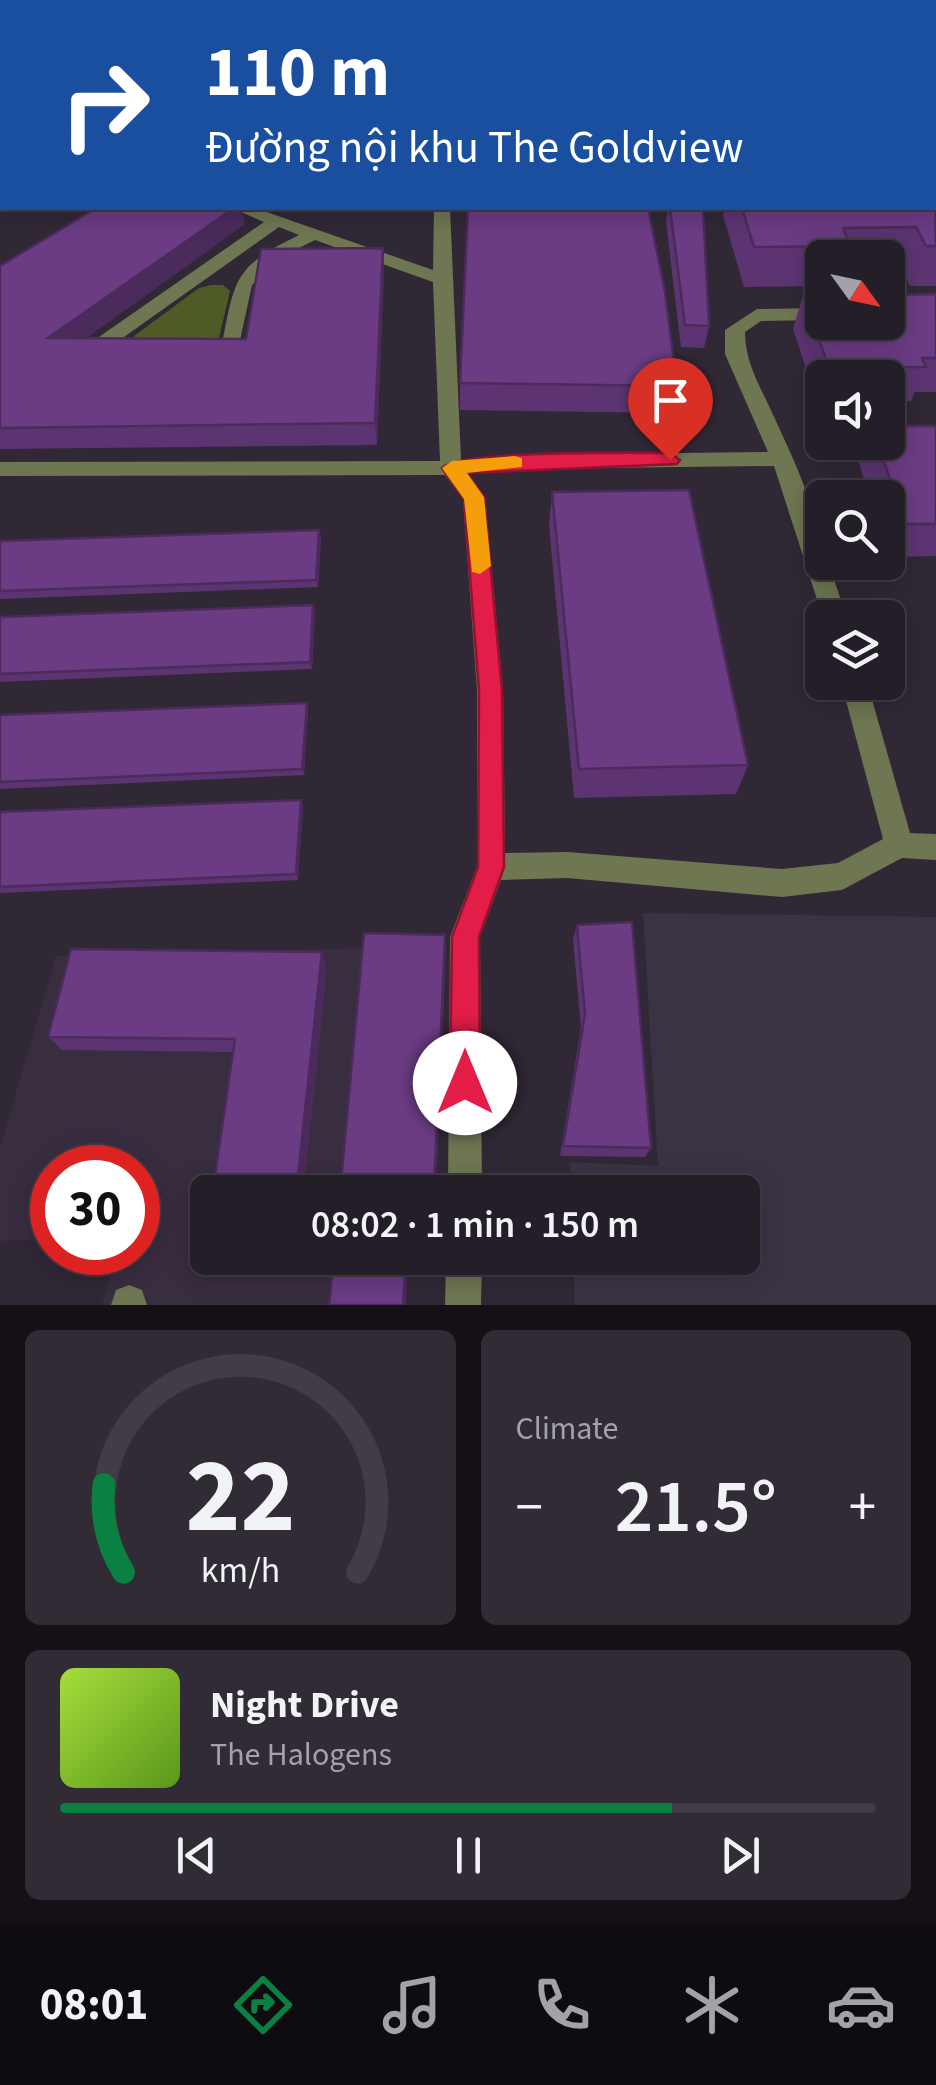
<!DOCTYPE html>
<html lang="en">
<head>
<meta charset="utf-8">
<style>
	:root { --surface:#241e28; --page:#302b34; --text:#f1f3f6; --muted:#a3a2a8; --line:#413c45; --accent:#0b8043 }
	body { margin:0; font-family:"Source Sans 3",sans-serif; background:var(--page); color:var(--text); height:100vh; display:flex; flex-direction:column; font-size:38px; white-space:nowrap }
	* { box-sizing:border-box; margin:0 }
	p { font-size:32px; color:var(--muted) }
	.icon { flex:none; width:55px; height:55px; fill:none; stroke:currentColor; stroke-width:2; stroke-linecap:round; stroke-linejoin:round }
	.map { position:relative; height:1305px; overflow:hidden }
	.drawer { display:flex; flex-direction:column; gap:25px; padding:25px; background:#141016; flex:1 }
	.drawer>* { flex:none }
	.top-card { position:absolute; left:0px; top:0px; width:938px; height:210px; box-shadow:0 5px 25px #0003,0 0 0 2px var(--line); background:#1a4fa0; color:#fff; overflow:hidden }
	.needle { width:65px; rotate:123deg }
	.fabs { position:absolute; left:805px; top:240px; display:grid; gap:20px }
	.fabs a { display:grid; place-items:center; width:100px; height:100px; border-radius:15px; background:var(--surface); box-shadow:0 5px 25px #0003,0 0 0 2px var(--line); font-size:50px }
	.speed { position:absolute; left:30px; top:1145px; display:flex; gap:20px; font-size:50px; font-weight:700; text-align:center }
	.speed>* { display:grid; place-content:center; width:130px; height:130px; border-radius:50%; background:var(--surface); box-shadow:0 5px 25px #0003,0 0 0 2px var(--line); line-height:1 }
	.speed .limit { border:15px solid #d22; background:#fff; color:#111 }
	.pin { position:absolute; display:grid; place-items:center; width:85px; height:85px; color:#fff; margin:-102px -42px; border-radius:50% 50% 50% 0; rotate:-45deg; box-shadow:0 0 10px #0007 }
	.pin .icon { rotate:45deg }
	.me { position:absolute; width:110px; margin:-55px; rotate:0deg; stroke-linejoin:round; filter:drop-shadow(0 0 8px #0008) }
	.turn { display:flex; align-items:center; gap:35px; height:210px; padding:0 40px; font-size:45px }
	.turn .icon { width:130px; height:130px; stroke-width:2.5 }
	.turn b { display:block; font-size:70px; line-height:85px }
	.big { font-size:75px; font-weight:600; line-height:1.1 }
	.drawer .tile { flex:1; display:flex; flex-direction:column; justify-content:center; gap:15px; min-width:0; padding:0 35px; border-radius:15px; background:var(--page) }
	.drawer .dial { align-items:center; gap:0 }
	.dial svg { height:260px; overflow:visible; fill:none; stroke:var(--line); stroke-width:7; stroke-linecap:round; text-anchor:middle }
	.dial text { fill:var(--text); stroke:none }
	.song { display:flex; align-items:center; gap:30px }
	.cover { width:120px; height:120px; border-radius:15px; background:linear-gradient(135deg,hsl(80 70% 55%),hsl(90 70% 35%)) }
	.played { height:10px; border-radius:5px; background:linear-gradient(90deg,var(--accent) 75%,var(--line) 75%) }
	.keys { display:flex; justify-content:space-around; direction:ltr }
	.heat { display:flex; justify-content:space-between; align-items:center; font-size:55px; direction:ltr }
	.drawer .tiles { flex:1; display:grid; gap:25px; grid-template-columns:1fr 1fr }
	.tile:last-child { grid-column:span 2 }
	.trip { position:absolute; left:190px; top:1175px; width:570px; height:100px; border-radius:15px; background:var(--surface); box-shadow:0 5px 25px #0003,0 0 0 2px var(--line); font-weight:600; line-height:100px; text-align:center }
	.menu { display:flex; height:160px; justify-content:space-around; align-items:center; background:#0e0c10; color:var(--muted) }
	.menu .icon { width:70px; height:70px }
	.menu .active { color:var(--accent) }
	.menu b { font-size:45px; color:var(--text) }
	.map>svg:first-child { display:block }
	.built { fill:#392d40 }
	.industrial { fill:#3a3344 }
	.green { fill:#4f5b26 }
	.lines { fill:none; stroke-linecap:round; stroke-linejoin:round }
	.minor { fill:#6e7652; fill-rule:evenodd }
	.major { fill:#b1c273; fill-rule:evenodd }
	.wall { fill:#5c3472 }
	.shaded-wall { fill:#4b2a5c }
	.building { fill:#6b3c84; stroke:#4b2a5c; stroke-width:2.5 }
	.route { fill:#e11d48; stroke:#92132f; stroke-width:2.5 }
	.slow { fill:#f59e0b }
</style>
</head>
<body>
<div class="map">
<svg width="936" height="1305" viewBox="0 0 936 1305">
	<rect width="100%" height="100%" fill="#302835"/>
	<path class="built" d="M368 948 345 1192H208V1258H339L335 1305H102L116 1253 138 1252V1168H52V1239L0 1241V1148L56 956Z"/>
	<path class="industrial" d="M643 913 936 917V1305H575L573 1258H742V1192H571L570 1162 658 1166Z"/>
	<path class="green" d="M211 285H223L230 291 218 342 135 340 134 336 199 288Z"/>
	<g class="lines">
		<path class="minor" d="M109 0H129L131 2H111Z
			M483 0H497V2H484Z
			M633 0H647V2H634Z
			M0 161 2 162 1 171H0Z
			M232 208H255L433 270 434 208H450L461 460 513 455 768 452 725 354V330L757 309 822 308V320L761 321 745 332C745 360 757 381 769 406 789 450 822 515 822 562H828L847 618H823L774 466 513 469 468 474 485 497 503 690 505 853 567 852 782 869 838 863 883 839 841 682H867L910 833 936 834V860L902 858 842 890 782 897 567 878 501 880 480 937 482 1192H448L450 937 477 867V690L463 499 445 475 0 476V462L440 461 433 282 315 240 279 258 252 285 237 354H201V346L222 344C235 277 235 266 299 235L279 227 100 354H86V346L264 222Z
			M446 1258H482L481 1305H445Z
			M129 1285 142 1290 147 1305H111L116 1290Z"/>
		<path class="major" d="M0 45H2V53H0Z"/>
	</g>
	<path class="wall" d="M795 0H936V286H910L901 267H888V258H822V286L744 287 723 215 725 208H935V2H796Z
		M668 208H703L709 326 704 348 681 347 666 222Z
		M245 224 86 338 246 339 384 269 377 445 0 449V266Z
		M936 294V392H915L911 401H888V378H822V402H817L793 329 803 295Z
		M460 383 677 386 672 413 460 410Z
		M936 426V556L890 557 888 550V498H870L858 460 865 442H888Z
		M552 492 748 765 736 794 574 798 549 525Z
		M321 537 318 587 0 599V541Z
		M313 605 315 613 312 669 0 682V617Z
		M308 710 304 775 0 789V715Z
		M301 800 303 806 298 880 0 893V812Z
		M577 925 651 1148 645 1157 560 1156 581 1027 573 940Z
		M327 967 304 1185 224 1183 215 1175 233 1052 62 1050 48 1037Z"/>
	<path class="shaded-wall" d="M234 208H242L245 224 56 360 48 338Z
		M383 248 384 269 377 445 375 423Z
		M319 530 321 537 318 587 316 580Z
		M313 605 315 613 312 669 310 662Z
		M307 703 308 710 304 775 302 769Z
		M301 800 303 806 298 880 296 874Z
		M445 935 446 951 436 1192H434Z
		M322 952 327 967 304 1185 298 1176Z
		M406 1258H408L406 1305H403Z"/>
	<path class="building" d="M691 0H766L767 2H692Z
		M935 8H936L935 75Z
		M935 173 936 246H926L916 227 843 228 850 246 754 247 742 208H935Z
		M96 208H234L48 338 246 339 261 249 383 248 375 423 0 428V266Z
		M468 208H648L665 292 677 386 460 383Z
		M670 208H703L709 326 685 325Z
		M936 294V358H922L926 367 829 368 803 295H822V322H888V295Z
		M888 426H936V524H906L877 442H888Z
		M689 490 748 765 579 769 552 492Z
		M319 530 316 580 0 591V541Z
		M313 605 310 662 0 674V617Z
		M307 703 302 769 0 782V715Z
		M301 800 296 874 0 887V812Z
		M632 922 651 1148 563 1146 585 1014 577 925Z
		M364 933 445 935 434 1192H340Z
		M71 949 322 952 298 1176 215 1175 235 1039 48 1037Z
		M334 1258H406L403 1305H329Z"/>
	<path class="route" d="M670 453 680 460 677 464 467 473 484 497 502 690 504 867 479 937 480 1083 476 1094 465 1098 455 1094 450 1083 452 937 478 867 479 690 464 499 442 468C459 450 635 453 670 453Z"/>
	<path class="slow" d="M515 456 522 458V467L467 473 484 497 491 566 480 574 472 572 464 499 442 468 452 461Z"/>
</svg>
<div class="fabs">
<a><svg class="needle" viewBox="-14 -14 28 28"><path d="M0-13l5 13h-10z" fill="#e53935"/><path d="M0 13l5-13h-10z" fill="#a3a2a8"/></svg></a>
<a><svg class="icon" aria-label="sound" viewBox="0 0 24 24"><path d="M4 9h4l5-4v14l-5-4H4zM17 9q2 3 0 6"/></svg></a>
<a><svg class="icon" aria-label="search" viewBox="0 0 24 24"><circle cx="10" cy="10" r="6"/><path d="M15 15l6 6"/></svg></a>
<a><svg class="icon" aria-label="layers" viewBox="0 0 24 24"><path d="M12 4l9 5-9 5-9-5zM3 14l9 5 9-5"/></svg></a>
</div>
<div class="speed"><div class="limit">30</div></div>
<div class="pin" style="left:670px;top:460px;background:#d93025"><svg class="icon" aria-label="arrive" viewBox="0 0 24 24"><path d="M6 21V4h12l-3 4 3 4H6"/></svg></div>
<svg class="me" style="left:465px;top:1083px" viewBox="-20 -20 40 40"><circle r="19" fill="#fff"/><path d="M0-13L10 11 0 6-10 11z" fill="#e11d48"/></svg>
<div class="trip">08:02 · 1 min · 150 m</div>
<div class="top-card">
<div class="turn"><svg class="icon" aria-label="right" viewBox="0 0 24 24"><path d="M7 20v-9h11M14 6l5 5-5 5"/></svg><div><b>110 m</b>Đường nội khu The Goldview</div></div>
</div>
</div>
<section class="drawer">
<div class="tiles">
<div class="tile dial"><svg viewBox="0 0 100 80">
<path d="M14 69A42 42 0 1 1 86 69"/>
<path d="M14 69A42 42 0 0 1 8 42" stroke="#0b8043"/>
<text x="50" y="56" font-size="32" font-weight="700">22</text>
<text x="50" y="72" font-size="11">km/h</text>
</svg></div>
<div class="tile"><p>Climate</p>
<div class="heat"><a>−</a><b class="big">21.5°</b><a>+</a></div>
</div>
<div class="tile">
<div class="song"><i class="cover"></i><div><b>Night Drive</b><p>The Halogens</p></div></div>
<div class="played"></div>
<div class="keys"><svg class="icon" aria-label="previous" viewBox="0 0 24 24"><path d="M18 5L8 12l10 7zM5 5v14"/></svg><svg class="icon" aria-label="pause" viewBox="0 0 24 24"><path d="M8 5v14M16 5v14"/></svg><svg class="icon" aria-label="next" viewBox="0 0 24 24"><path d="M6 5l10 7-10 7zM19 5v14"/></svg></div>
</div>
</div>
</section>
<nav class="menu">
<b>08:01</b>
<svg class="icon active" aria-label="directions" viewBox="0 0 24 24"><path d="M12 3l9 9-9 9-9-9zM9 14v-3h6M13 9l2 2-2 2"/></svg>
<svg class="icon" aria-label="music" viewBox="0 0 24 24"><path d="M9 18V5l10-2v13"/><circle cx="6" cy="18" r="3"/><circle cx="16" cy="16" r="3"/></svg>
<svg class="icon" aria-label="phone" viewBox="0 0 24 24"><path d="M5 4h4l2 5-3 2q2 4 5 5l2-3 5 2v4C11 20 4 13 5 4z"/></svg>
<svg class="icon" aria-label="climate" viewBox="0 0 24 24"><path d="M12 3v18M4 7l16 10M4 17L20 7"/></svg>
<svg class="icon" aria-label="car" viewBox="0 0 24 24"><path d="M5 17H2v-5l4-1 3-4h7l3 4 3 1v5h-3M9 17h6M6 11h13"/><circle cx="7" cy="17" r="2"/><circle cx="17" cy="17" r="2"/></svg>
</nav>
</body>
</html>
